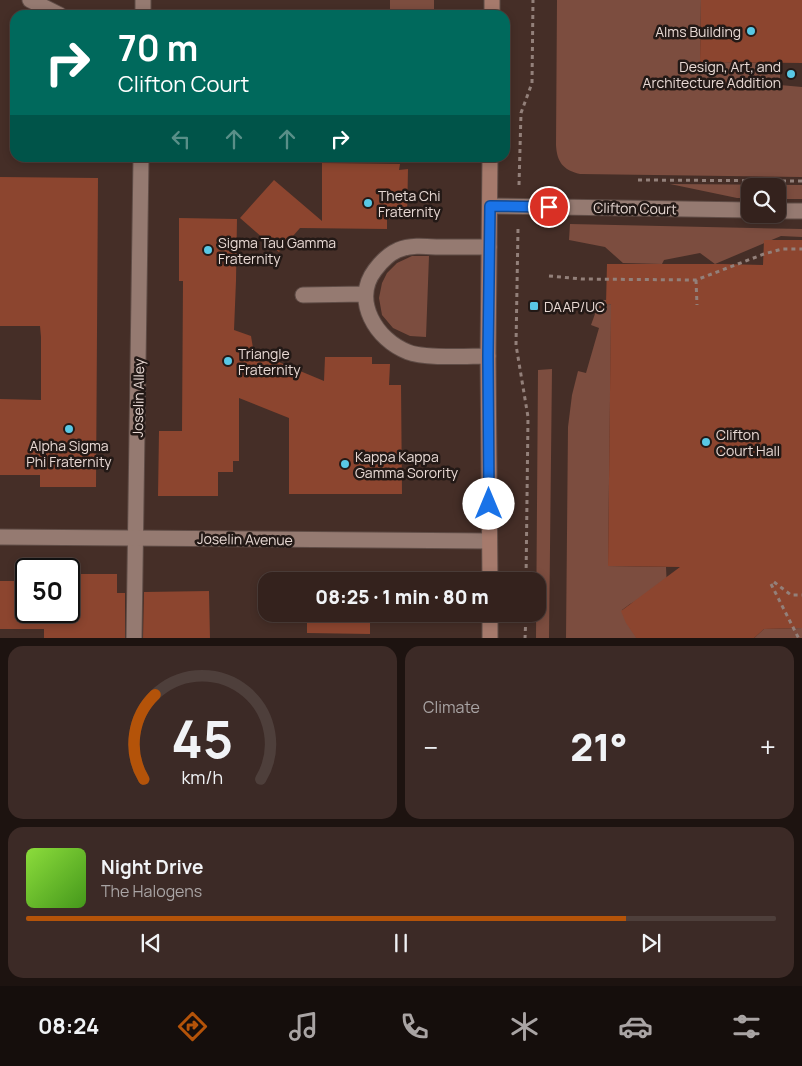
<!DOCTYPE html>
<html lang="en">
<head>
<meta charset="utf-8">
<style>
	:root { --surface:#34221d; --page:#3c2a26; --text:#f1f3f6; --muted:#a9a4a4; --line:#4e3f3b; --accent:#b45309 }
	body { margin:0; font-family:Manrope,sans-serif; background:var(--page); color:var(--text); height:100vh; display:flex; flex-direction:column; font-size:19px; white-space:nowrap }
	* { box-sizing:border-box; margin:0 }
	p { font-size:16px; color:var(--muted) }
	.icon { flex:none; width:28px; height:28px; fill:none; stroke:currentColor; stroke-width:2; stroke-linecap:round; stroke-linejoin:round }
	.map { position:relative; height:638px; overflow:hidden }
	.sheet { display:flex; flex-direction:column; gap:8px; padding:8px; background:#1d1310; flex:1 }
	.sheet>* { flex:none }
	.top-card { position:absolute; left:10px; top:10px; width:500px; height:152px; border-radius:15px; box-shadow:0 2px 8px #0003,0 0 0 1px var(--line); background:#00695c; color:#fff; overflow:hidden }
	.fabs { position:absolute; left:741px; top:178px; display:grid; gap:10px }
	.fabs a { display:grid; place-items:center; width:45px; height:45px; border-radius:10px; background:var(--surface); box-shadow:0 2px 8px #0003,0 0 0 1px var(--line); font-size:25px }
	.speed { position:absolute; left:15px; top:558px; display:flex; gap:10px; font-size:25px; font-weight:700; text-align:center }
	.speed>* { display:grid; place-content:center; width:65px; height:65px; border-radius:50%; background:var(--surface); box-shadow:0 2px 8px #0003,0 0 0 1px var(--line); line-height:1 }
	.speed .limit { border:2px solid #111; border-radius:8px; background:#fff; color:#111 }
	.pin { position:absolute; display:grid; place-items:center; width:42px; height:42px; color:#fff; margin:-21px; border:2px solid #fff; border-radius:50%; box-shadow:0 1px 5px #0007 }
	.me { position:absolute; width:55px; margin:-28px; rotate:0deg; stroke-linejoin:round; filter:drop-shadow(0 0 4px #0008) }
	.turn { display:flex; align-items:center; gap:18px; height:105px; padding:0 25px; font-size:22px }
	.turn .icon { width:65px; height:65px; stroke-width:2.5 }
	.turn b { display:block; font-size:35px; line-height:42px }
	.lanes { display:flex; align-items:center; height:48px; padding:0 25px; background:#0003; justify-content:center; gap:25px; direction:ltr }
	.lanes .off { opacity:.35 }
	.big { font-size:38px; font-weight:800; line-height:1.1 }
	.sheet .tile { flex:1; display:flex; flex-direction:column; justify-content:center; gap:8px; min-width:0; padding:0 18px; border-radius:15px; background:var(--page) }
	.sheet .dial { align-items:center; gap:0 }
	.dial svg { height:130px; overflow:visible; fill:none; stroke:var(--line); stroke-width:7; stroke-linecap:round; text-anchor:middle }
	.dial text { fill:var(--text); stroke:none }
	.song { display:flex; align-items:center; gap:15px }
	.cover { width:60px; height:60px; border-radius:8px; background:linear-gradient(135deg,hsl(90 70% 55%),hsl(100 70% 35%)) }
	.played { height:5px; border-radius:2px; background:linear-gradient(90deg,var(--accent) 80%,var(--line) 80%) }
	.keys { display:flex; justify-content:space-around; direction:ltr }
	.heat { display:flex; justify-content:space-between; align-items:center; font-size:28px; direction:ltr }
	.sheet .tiles { flex:1; display:grid; gap:8px; grid-template-columns:1fr 1fr }
	.tile:last-child { grid-column:span 2 }
	.trip { position:absolute; left:258px; top:572px; width:288px; height:50px; border-radius:15px; background:var(--surface); box-shadow:0 2px 8px #0003,0 0 0 1px var(--line); font-weight:800; line-height:50px; text-align:center }
	.menu { display:flex; height:80px; justify-content:space-around; align-items:center; background:#150e0c; color:var(--muted) }
	.menu .icon { width:35px; height:35px }
	.menu .active { color:var(--accent) }
	.menu b { font-size:22px; color:var(--text) }
	.map>svg:first-child { display:block }
	.green { fill:#7c4d3f }
	.building { fill:#8c452f }
	.lines { fill:none; stroke-linecap:round; stroke-linejoin:round }
	.lane-casing { stroke:#5f4c46; stroke-width:17 }
	.street-casing { stroke:#5f4c46; stroke-width:17 }
	.secondary-casing { stroke:#5f4c46; stroke-width:17 }
	.path { stroke:#93807a; stroke-width:3; stroke-dasharray:4 4; stroke-linecap:butt }
	.lane { stroke:#957a71; stroke-width:15 }
	.street { stroke:#957a71; stroke-width:15 }
	.secondary { stroke:#a67a6c; stroke-width:15 }
	.route-casing { stroke:#114b97; stroke-width:12 }
	.route { stroke:#1a73e8; stroke-width:9 }
	.poi-dot { fill:#59c8e5; stroke:#231916; stroke-width:2 }
	.labels { text-anchor:middle; dominant-baseline:central; stroke-width:5; stroke-linejoin:round; paint-order:stroke }
	.poi-label { font-size:14px; fill:#e8d9d4; stroke:#231916; text-anchor:start }
	.street-label { font-size:14px; fill:#e8d9d4; stroke:#231916 }
</style>
</head>
<body>
<div class="map">
<svg width="802" height="639" viewBox="0 0 802 639">
	<rect width="100%" height="100%" fill="#452e27"/>
	<path class="green" d="M390 0H434V15H390Z
		M557 0H701L700 62 780 63V85L802 87V177L580 174C563 170 557 162 556 145Z
		M670 184 802 185V199H778V186H750V198H737Z
		M570 224 802 229V237L781 236 715 264 700 253 664 260 662 264 623 263 605 247 569 240Z
		M412 256H429L426 337 410 336 393 328 382 315 379 298 382 283 387 273 397 263Z
		M600 300H606L607 304 624 305 611 319 608 566 666 567 667 589 647 595 630 604 622 610 627 623 637 638 566 639 568 427 572 395 578 371 586 373 599 328 591 325Z
		M552 369 549 638H536L538 370Z
		M802 628V638L753 639 764 629Z"/>
	<path class="building" d="M701 0H802V63L700 62Z
		M322 163 400 164 399 170 408 169 407 219H387V229L300 228 279 252 240 218 274 180 322 221Z
		M0 177 98 178 96 487H40V475H0V399L41 400V337L40 326H0Z
		M179 218 237 219 236 281 234 330 251 336 253 348 258 350 257 353 324 381 325 357H372V364H390L389 385H401L402 494H289V418L239 398V461H233V472H218V496H158L159 431H182L183 281H179Z
		M764 240H802V628L764 629 753 639H637L626 623 621 611 680 567 608 566 611 304H606L607 264H723L763 265Z
		M69 574H117V593H125V639H44V629H0V581H26V611H69Z
		M307 577H370V581H307Z
		M209 591 210 639H143L144 592Z
		M307 614H370V634L307 633Z"/>
	<g class="lines">
		<defs>
			<path id="lane" d="M30 0 60 15
				M143 15V0
				M303 295 365 294
				M488 356C468 356 425 359 408 352 376 340 352 300 375 270 381 262 389 254 398 250 410 245 423 246 436 247 454 247 472 247 489 247
				M134 639 141 158"/>
			<path id="street" d="M490 206 750 210
				M778 211H802
				M0 537 489 541"/>
			<path id="secondary" d="M492 15V0
				M490 581 488 356 490 158
				M490 614V639"/>
		</defs>
		<use href="#lane" class="lane-casing"/>
		<use href="#street" class="street-casing"/>
		<use href="#secondary" class="secondary-casing"/>
		<path class="path" d="M638 180 802 181
			M519 185 521 113 532 83 533 0
			M518 229 516 345 528 417 526 581
			M549 276 582 279 696 280 764 254 782 249H802
			M696 280 697 305
			M774 582 791 595H802
			M771 584 799 639
			M525 639 526 614"/>
		<use href="#lane" class="lane"/>
		<use href="#street" class="street"/>
		<use href="#secondary" class="secondary"/>
	</g>
	<g class="lines">
		<defs>
			<path id="route" d="M489 504 488 356 490 206 549 207"/>
		</defs>
		<use href="#route" class="route-casing"/>
		<use href="#route" class="route"/>
	</g>
	<g class="poi-dot">
		<circle cx="751" cy="31" r="5"/>
		<circle cx="791" cy="74" r="5"/>
		<circle cx="368" cy="203" r="5"/>
		<circle cx="208" cy="250" r="5"/>
		<rect x="529" y="301" width="10" height="10" rx="2.5"/>
		<circle cx="228" cy="361" r="5"/>
		<circle cx="69" cy="429" r="5"/>
		<circle cx="706" cy="442" r="5"/>
		<circle cx="345" cy="464" r="5"/>
	</g>
	<g class="labels">
		<g class="poi-label">
			<text x="741" y="31" text-anchor="end">Alms Building</text>
			<text x="781" y="66" text-anchor="end">Design, Art, and<tspan x="781" dy="16">Architecture Addition</tspan></text>
			<text x="378" y="195">Theta Chi<tspan x="378" dy="16">Fraternity</tspan></text>
			<text x="218" y="242">Sigma Tau Gamma<tspan x="218" dy="16">Fraternity</tspan></text>
			<text x="544" y="306">DAAP/UC</text>
			<text x="238" y="353">Triangle<tspan x="238" dy="16">Fraternity</tspan></text>
			<text x="716" y="434">Clifton<tspan x="716" dy="16">Court Hall</tspan></text>
			<text x="69" y="445" text-anchor="middle">Alpha Sigma<tspan x="69" dy="16">Phi Fraternity</tspan></text>
			<text x="355" y="456">Kappa Kappa<tspan x="355" dy="16">Gamma Sorority</tspan></text>
		</g>
		<g class="street-label">
			<text transform="translate(635 208) rotate(1)">Clifton Court</text>
			<text transform="translate(138 398) rotate(-89)">Joselin Alley</text>
			<text transform="translate(245 539) rotate(1)">Joselin Avenue</text>
		</g>
	</g>
</svg>
<div class="fabs">
<a><svg class="icon" aria-label="search" viewBox="0 0 24 24"><circle cx="10" cy="10" r="6"/><path d="M15 15l6 6"/></svg></a>
</div>
<div class="speed"><div class="limit">50</div></div>
<div class="pin" style="left:549px;top:207px;background:#d93025"><svg class="icon" aria-label="arrive" viewBox="0 0 24 24"><path d="M6 21V4h12l-3 4 3 4H6"/></svg></div>
<svg class="me" style="left:489px;top:504px" viewBox="-20 -20 40 40"><circle r="19" fill="#fff"/><path d="M0-13L10 11 0 6-10 11z" fill="#1a73e8"/></svg>
<div class="trip">08:25 · 1 min · 80 m</div>
<div class="top-card">
<div class="turn"><svg class="icon" aria-label="right" viewBox="0 0 24 24"><path d="M7 20v-9h11M14 6l5 5-5 5"/></svg><div><b>70 m</b>Clifton Court</div></div>
<div class="lanes"><svg class="icon off" aria-label="left" viewBox="0 0 24 24"><path d="M17 20v-9H6M10 6l-5 5 5 5"/></svg><svg class="icon off" aria-label="ahead" viewBox="0 0 24 24"><path d="M12 20V5M6 11l6-6 6 6"/></svg><svg class="icon off" aria-label="ahead" viewBox="0 0 24 24"><path d="M12 20V5M6 11l6-6 6 6"/></svg><svg class="icon" aria-label="right" viewBox="0 0 24 24"><path d="M7 20v-9h11M14 6l5 5-5 5"/></svg></div>
</div>
</div>
<section class="sheet">
<div class="tiles">
<div class="tile dial"><svg viewBox="0 0 100 80">
<path d="M14 69A42 42 0 1 1 86 69"/>
<path d="M14 69A42 42 0 0 1 21 17" stroke="#b45309"/>
<text x="50" y="56" font-size="32" font-weight="700">45</text>
<text x="50" y="72" font-size="11">km/h</text>
</svg></div>
<div class="tile"><p>Climate</p>
<div class="heat"><a>−</a><b class="big">21°</b><a>+</a></div>
</div>
<div class="tile">
<div class="song"><i class="cover"></i><div><b>Night Drive</b><p>The Halogens</p></div></div>
<div class="played"></div>
<div class="keys"><svg class="icon" aria-label="previous" viewBox="0 0 24 24"><path d="M18 5L8 12l10 7zM5 5v14"/></svg><svg class="icon" aria-label="pause" viewBox="0 0 24 24"><path d="M8 5v14M16 5v14"/></svg><svg class="icon" aria-label="next" viewBox="0 0 24 24"><path d="M6 5l10 7-10 7zM19 5v14"/></svg></div>
</div>
</div>
</section>
<nav class="menu">
<b>08:24</b>
<svg class="icon active" aria-label="directions" viewBox="0 0 24 24"><path d="M12 3l9 9-9 9-9-9zM9 14v-3h6M13 9l2 2-2 2"/></svg>
<svg class="icon" aria-label="music" viewBox="0 0 24 24"><path d="M9 18V5l10-2v13"/><circle cx="6" cy="18" r="3"/><circle cx="16" cy="16" r="3"/></svg>
<svg class="icon" aria-label="phone" viewBox="0 0 24 24"><path d="M5 4h4l2 5-3 2q2 4 5 5l2-3 5 2v4C11 20 4 13 5 4z"/></svg>
<svg class="icon" aria-label="climate" viewBox="0 0 24 24"><path d="M12 3v18M4 7l16 10M4 17L20 7"/></svg>
<svg class="icon" aria-label="car" viewBox="0 0 24 24"><path d="M5 17H2v-5l4-1 3-4h7l3 4 3 1v5h-3M9 17h6M6 11h13"/><circle cx="7" cy="17" r="2"/><circle cx="17" cy="17" r="2"/></svg>
<svg class="icon" aria-label="filters" viewBox="0 0 24 24"><path d="M4 7h16M4 17h16"/><circle cx="9" cy="7" r="2"/><circle cx="15" cy="17" r="2"/></svg>
</nav>
</body>
</html>
